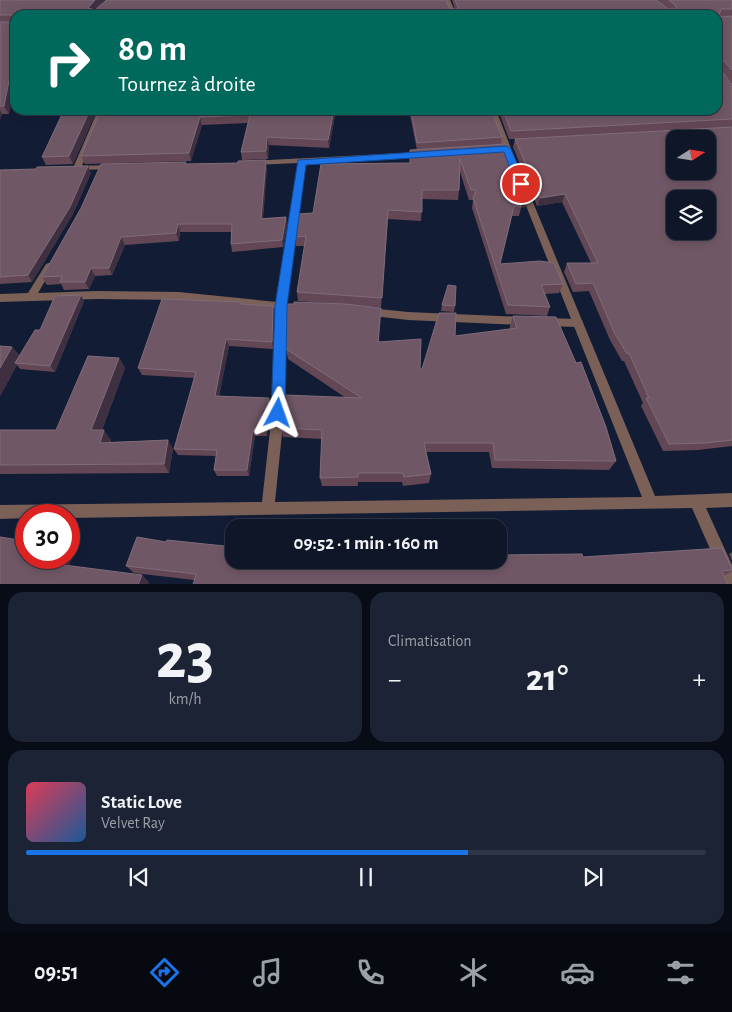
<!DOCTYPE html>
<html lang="fr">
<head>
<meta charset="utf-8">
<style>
	:root { --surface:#0e1628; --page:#1c2334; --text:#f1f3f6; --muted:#9b9fa8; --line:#2e3545; --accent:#1a73e8 }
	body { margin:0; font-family:"Alegreya Sans",sans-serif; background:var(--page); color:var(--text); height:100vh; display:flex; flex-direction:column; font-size:19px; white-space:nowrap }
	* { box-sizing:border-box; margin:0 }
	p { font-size:16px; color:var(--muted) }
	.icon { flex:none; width:28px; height:28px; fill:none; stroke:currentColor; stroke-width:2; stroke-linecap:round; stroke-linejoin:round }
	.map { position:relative; height:584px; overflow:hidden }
	.sheet { display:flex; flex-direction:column; gap:8px; padding:8px; background:#080c16; flex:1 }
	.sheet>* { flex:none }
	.top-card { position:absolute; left:10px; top:10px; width:712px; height:105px; border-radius:15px; box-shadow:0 2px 8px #0003,0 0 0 1px var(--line); background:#00695c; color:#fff; overflow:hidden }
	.needle { width:32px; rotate:78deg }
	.buttons { position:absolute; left:666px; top:130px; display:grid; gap:10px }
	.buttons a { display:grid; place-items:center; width:50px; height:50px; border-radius:10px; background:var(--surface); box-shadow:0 2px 8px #0003,0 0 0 1px var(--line); font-size:25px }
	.speed { position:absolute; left:15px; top:504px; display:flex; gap:10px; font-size:25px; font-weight:700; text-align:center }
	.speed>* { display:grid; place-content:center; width:65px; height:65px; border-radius:50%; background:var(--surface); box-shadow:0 2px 8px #0003,0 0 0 1px var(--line); line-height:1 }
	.speed .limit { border:8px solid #d22; background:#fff; color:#111 }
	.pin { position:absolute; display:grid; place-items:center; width:42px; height:42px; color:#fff; margin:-21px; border:2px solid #fff; border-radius:50%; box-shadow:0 1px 5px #0007 }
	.me { position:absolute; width:55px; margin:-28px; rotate:4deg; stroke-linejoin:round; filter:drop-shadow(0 0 4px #0008) }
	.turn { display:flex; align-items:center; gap:18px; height:105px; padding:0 25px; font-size:22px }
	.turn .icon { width:65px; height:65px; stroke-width:2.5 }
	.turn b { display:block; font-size:35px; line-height:42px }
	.big { font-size:38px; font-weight:600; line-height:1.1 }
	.sheet .card { flex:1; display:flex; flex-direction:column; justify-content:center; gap:8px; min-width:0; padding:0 18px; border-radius:15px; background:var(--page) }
	.sheet .dial { align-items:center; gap:0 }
	.dial b { font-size:65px; line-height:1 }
	.song { display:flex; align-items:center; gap:15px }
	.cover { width:60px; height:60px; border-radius:8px; background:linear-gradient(135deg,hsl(350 70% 55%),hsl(210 70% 35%)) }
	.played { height:5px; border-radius:2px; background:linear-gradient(90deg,var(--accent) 65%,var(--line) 65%) }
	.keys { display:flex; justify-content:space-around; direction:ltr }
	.heat { display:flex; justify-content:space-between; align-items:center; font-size:28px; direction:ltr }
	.sheet .tiles { flex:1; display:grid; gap:8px; grid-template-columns:1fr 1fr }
	.card:last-child { grid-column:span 2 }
	.trip { position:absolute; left:225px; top:519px; width:282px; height:50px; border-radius:15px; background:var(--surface); box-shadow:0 2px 8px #0003,0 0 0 1px var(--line); font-weight:600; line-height:50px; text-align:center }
	.tab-bar { display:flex; height:80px; justify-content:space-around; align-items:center; background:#060910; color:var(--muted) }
	.tab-bar .icon { width:35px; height:35px }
	.tab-bar .on { color:var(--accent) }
	.tab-bar b { font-size:22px; color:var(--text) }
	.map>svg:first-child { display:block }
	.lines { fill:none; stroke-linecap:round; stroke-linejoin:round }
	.service { fill:#7b6058; fill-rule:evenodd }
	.minor { fill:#7b6058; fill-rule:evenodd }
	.wall { fill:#644754 }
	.shaded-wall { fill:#3e3041 }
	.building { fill:#705765; stroke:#7f6c7a; fill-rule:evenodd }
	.route { fill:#1a73e8; stroke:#114b97 }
</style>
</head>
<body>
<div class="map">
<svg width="732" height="585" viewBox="0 0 732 585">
	<rect width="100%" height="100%" fill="#121d35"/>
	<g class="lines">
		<path class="service" d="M98 110H106L81 168 77 170H74L73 168Z
			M369 308 408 312 524 317 528 318 529 321 528 324 524 325 408 320 365 315 364 312 365 309Z
			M546 318 578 319 582 320 583 323 582 326 578 327 546 326 542 325 541 322 542 319Z"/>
		<path class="minor" d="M444 0H450L457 15H451Z
			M488 110H496L514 156 513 158H510L506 156Z
			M424 152H427V156L306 163 286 306V394L275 502 642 497 519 188 523 185 527 188 655 496 732 493V507L706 508 732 565V585H726L692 508 69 518V515H26V518L0 519V505L262 502 274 394 276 309 179 300 97 299 0 302V294L28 293 46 264 49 263 54 266 38 293 97 291 179 292 277 302 298 163 253 165H250V161Z
			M111 165 115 167 114 169 76 170 72 168 76 166Z"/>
	</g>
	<path class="wall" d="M0 0H104L95 10 455 9 452 0H657L668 9 658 0H732V16H721H732V83L720 69 732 84V446L698 450 663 451 641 406 643 403 624 361H622L610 340 589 291 573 292 564 272 567 263H591L562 202 537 206 513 147 515 139H509L498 110H718V15H15V79L9 114H2L0 119Z
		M32 110H97L73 164 46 165 42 157 64 111 33 113Z
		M101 110H336L329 148 269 145 268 159 242 160 241 152 248 123 202 125 191 161 85 164 81 156Z
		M409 110H491L502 137 501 144 528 198 525 208H521L519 216H512L500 264 563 284 559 293 545 294 550 307 547 316 506 314 472 208 473 200H469L460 172 459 190 458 200 422 199 421 221 388 219 381 307 350 305 380 319 379 342 420 369H422L455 336 510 329V326L513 316 616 461 609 470 492 468 489 452H426L431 474 429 483 403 486 402 482H358V486H322L320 478 322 439 283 437 281 428 346 398 288 359 286 349 294 304H339L298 301 297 292 305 246H296L295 237 313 213 410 163V150H417Z
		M186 164 267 168 263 218 286 217 287 225 283 247 232 252 231 244V232H180L179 241 125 245 112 275 95 276 89 289 64 290 61 284 47 285 42 277Z
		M0 170 91 173 73 214 32 282 0 284Z
		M84 301 55 372 20 369 17 365 0 396V346L12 347 20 356Z
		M242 304 273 306 274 313 273 349 229 346 219 396 269 398 271 405 267 436H255L249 476H217L214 470 216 456 178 455 174 449 194 378 142 375 138 368Z
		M442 305 455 306 454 312 441 311Z
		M119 358 125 368 102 430 111 440V442L168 440 173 449 169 473 0 474V430H56Z
		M732 552V561L729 554Z
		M499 555 583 557 732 569V571L724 576 194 580 134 573 126 566 234 560Z"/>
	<path class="shaded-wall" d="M95 0H104L90 15 88 8Z
		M15 51V79L9 114 4 106Z
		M0 110 2 114 0 119Z
		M90 110H97L73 164 69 156Z
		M334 110H336L329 148 328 140Z
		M200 117 202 125 191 161 189 153Z
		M267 137 269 145 268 159 266 151Z
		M266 160 267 168 262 226 261 219Z
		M88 166 91 173 73 214 32 282 28 275Z
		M565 194 562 202 537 206 540 198Z
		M528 198 525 208H521L520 199Z
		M286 217 287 225 283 247 282 240Z
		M178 224 180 232 179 241 176 233Z
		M121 237 125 245 112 275 109 268Z
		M91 268 95 276 89 289 85 282Z
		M81 295 84 301 55 372 50 366Z
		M273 306 274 313 273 349 272 342Z
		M226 339 229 346 218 403 215 396Z
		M12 347 21 357 15 363 17 365 0 396V368Z
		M119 358 125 368 98 440 91 430Z
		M269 398 271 405 267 436 266 430Z
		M253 429 255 436 249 476 247 470Z
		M104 430 111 440 107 452 100 443Z
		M168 440 173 449 169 473 164 464Z
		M69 546 76 552 66 571 56 564 59 558H69Z
		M142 575 149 582 148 585H138Z"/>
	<path class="building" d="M0 0H95L88 8 95 10 106 0H446L450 9H459L455 0H657L668 9H676V6L669 0H732V9H721L719 15 722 17 732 16V70L725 62 721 60 720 69 732 84V119L511 131 503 110H718V15H591L590 13 557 14V15H65L30 14 29 15H15V51L4 106H0V22H12L14 21 12 15H0Z
		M64 110H90L69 156 42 157Z
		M101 110H334L328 140 267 137 266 151 241 152 250 115 200 117 189 153 81 156Z
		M411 110H491L502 137 417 143Z
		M732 127V440L705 443 669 444 646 398H649L629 353 627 354 614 332 593 283 576 284 567 263H598L565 194 540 198 515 139ZM675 139H708V171H675ZM675 199H708V231H675Z
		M506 144 528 198 520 199 521 207 514 206 500 264 540 261 554 263 563 284 541 285 550 307 508 305 473 198 476 190H471L460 159 459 190H422V212L388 210 382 298 297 292 306 236 295 237 298 214 313 213 321 164 410 163V150Z
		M266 160 261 219 286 217 282 240 231 244 232 224H178L176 233 121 237 109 268H91L85 282H60L62 276 42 277 81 208 101 164 186 162 185 164 238 163V161Z
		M88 166 70 207 28 275 0 277V170L36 169 37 167Z
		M448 285 456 286 455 306 442 305Z
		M81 295 50 366 15 363 35 330H40L55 296Z
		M162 299 241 302V304L273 306 272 342 226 339 215 396 269 398 266 430 253 429 247 470H214L217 450 174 449 196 372 138 368Z
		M294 302 345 304 381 308 378 342 421 339 420 369H422L439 313H456L455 336 517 328 513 316 556 317 576 363 581 362 606 427 616 461 495 460 493 443H424L431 474 404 477 403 473H358V477L320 478 322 430 281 428 285 395 362 398 286 349V304H294Z
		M0 346 12 347 0 368Z
		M88 356 119 358 91 430H104L100 443 168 440 164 464 0 465V430H56Z
		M0 537 26 541V558H59L56 564 142 575 138 585H0Z
		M137 537 166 542 167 540 234 547V560H499V553V555L582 554 583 557 722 548 732 569V570L722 571 728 585H193L196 574 126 566Z"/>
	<path class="route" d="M507 146 511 149 526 184 524 186H518L516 184 504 152 306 165 287 306 285 413 283 417 278 419 273 417 271 413 275 306 298 160Z"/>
</svg>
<div class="buttons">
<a><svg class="needle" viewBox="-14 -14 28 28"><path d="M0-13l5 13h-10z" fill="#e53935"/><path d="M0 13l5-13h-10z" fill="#9b9fa8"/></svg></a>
<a><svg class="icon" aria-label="layers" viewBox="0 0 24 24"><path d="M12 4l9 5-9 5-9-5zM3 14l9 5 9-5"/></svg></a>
</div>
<div class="speed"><div class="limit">30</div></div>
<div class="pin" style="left:521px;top:184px;background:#d93025"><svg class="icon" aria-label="arrive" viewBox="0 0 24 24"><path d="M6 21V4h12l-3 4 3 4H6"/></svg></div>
<svg class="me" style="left:278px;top:413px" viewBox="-20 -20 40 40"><path d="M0-17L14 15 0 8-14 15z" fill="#1a73e8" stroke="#fff" stroke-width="4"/></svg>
<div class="trip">09:52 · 1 min · 160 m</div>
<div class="top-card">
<div class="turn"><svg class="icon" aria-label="right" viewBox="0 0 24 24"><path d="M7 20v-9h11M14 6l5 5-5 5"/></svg><div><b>80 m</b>Tournez à droite</div></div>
</div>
</div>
<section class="sheet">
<div class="tiles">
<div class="card dial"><b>23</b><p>km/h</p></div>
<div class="card"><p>Climatisation</p>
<div class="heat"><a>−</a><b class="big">21°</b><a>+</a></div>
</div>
<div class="card">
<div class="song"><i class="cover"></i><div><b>Static Love</b><p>Velvet Ray</p></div></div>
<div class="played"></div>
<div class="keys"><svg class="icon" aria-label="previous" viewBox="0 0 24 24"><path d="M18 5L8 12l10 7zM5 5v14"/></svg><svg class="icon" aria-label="pause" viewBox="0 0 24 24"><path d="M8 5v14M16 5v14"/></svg><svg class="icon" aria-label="next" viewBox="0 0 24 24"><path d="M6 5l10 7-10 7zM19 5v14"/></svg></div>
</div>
</div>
</section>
<nav class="tab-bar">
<b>09:51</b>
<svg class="icon on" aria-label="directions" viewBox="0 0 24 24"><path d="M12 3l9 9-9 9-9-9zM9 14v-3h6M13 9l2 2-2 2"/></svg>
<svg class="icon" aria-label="music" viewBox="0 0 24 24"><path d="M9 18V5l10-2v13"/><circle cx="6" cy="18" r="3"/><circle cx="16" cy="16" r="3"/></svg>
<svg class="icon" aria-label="phone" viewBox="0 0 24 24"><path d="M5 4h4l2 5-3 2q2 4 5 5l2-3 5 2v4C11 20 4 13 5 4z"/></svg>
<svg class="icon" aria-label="climate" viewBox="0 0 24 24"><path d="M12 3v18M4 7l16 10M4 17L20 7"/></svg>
<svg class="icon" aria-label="car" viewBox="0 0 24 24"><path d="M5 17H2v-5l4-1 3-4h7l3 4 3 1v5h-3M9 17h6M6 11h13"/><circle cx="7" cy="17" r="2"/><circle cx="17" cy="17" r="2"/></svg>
<svg class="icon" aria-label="filters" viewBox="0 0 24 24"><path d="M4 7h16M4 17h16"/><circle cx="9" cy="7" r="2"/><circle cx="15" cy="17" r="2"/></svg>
</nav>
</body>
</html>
